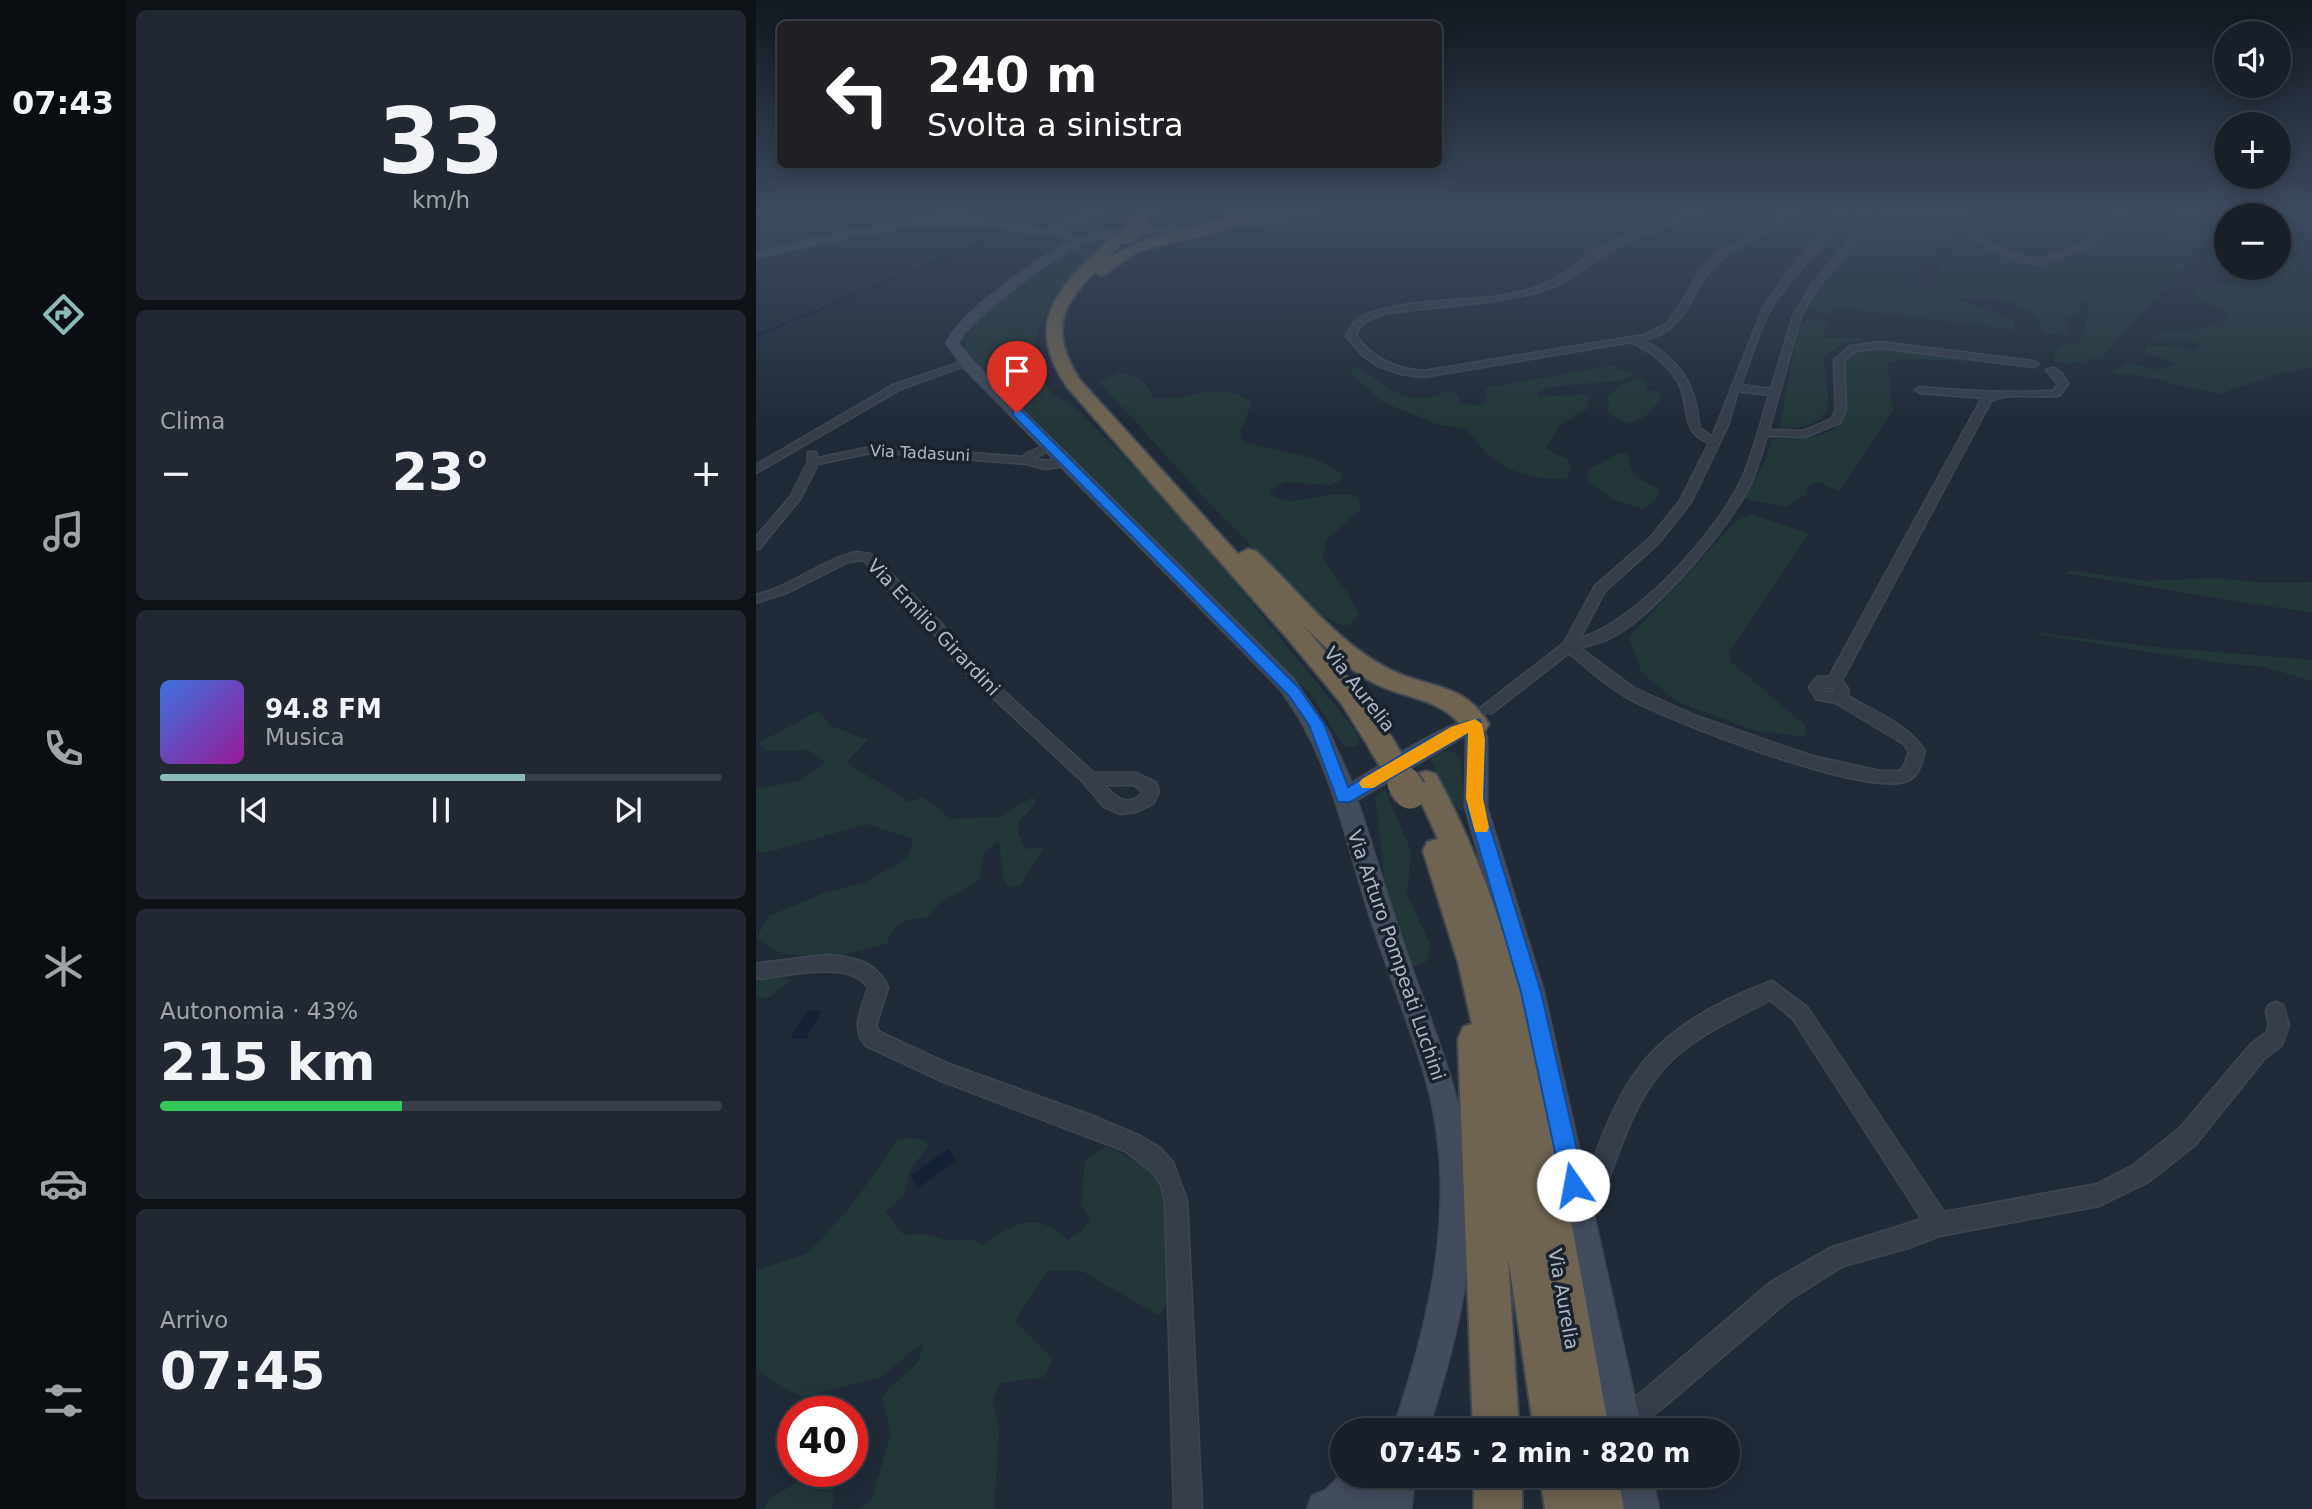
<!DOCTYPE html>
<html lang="it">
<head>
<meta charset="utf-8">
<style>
	:root { --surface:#19202a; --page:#222832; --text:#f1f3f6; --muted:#9fa3a8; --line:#373e47; --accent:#8bbbb9 }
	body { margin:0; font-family:"DejaVu Sans",sans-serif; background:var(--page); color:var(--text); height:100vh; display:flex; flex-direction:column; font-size:26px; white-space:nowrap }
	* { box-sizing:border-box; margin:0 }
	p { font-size:23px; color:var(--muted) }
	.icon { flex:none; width:38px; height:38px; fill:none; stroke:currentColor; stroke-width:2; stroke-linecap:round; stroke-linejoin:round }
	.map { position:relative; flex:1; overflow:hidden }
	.drawer { display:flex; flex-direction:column; gap:10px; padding:10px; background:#0e1217; width:630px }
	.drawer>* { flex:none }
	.banner { position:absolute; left:21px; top:21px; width:665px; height:147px; border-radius:10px; box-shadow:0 4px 18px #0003,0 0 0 2px var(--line); background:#202124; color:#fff; overflow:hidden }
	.fabs { position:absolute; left:1458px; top:21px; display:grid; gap:14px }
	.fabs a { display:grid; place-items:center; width:77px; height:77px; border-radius:50%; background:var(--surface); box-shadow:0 4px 18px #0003,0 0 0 2px var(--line); font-size:35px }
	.speed { position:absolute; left:21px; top:1396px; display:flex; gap:14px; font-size:35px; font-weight:700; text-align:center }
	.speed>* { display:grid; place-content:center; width:91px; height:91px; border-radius:50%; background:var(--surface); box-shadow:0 4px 18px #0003,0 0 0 2px var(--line); line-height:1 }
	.speed .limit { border:10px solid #d22; background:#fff; color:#111 }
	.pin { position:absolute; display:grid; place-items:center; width:60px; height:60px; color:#fff; margin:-72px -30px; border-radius:50% 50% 50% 0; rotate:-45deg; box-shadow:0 0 7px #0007 }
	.pin .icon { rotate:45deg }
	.me { position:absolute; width:77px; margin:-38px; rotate:348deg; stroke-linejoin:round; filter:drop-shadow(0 0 5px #0008) }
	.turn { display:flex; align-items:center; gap:24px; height:147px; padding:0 35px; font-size:32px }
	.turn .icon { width:91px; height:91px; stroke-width:2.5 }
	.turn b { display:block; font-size:49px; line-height:60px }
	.big { font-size:52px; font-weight:800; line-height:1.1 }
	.drawer .widget { flex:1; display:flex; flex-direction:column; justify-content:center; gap:10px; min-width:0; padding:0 24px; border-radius:10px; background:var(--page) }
	.drawer .dial { align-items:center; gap:0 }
	.dial b { font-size:91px; line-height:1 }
	.song { display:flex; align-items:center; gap:21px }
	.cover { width:84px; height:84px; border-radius:10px; background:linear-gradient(135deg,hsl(220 70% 55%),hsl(300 70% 35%)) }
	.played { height:7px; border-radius:4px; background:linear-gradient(90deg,var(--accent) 65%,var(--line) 65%) }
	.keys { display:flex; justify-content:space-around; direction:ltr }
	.heat { display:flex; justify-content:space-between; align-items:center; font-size:38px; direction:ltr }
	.charge { height:10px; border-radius:5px; background:linear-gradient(90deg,#34c759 43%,var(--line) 0) }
	.trip { position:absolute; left:574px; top:1418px; width:410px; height:70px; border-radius:35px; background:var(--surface); box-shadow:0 4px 18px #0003,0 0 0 2px var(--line); font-weight:800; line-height:70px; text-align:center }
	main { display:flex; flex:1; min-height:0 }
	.menu { display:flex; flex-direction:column; width:126px; justify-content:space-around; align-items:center; background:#0a0d11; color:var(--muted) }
	.menu .icon { width:49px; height:49px }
	.menu .active { color:var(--accent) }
	.menu b { font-size:32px; color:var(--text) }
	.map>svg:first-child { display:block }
	.green { fill:#233739 }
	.water { fill:#152235 }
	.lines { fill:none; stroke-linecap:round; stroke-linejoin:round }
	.stream { stroke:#152235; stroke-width:2 }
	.street-casing { stroke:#3e4652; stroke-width:3 }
	.secondary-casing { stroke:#3e4652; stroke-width:3 }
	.highway-casing { stroke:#404853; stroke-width:4 }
	.street { fill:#353d49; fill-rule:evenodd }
	.secondary { fill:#434c5c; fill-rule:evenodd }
	.highway { fill:#6f6452; fill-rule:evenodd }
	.highway-bridge-far2-casing { stroke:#404853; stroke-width:17; stroke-linecap:butt }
	.highway-bridge-far1-casing { stroke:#404853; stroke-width:29; stroke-linecap:butt }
	.highway-bridge-casing { stroke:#404853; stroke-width:37; stroke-linecap:butt }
	.highway-bridge-far2 { stroke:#6f6452; stroke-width:15 }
	.highway-bridge-far1 { stroke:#6f6452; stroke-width:25 }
	.highway-bridge { stroke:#6f6452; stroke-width:33 }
	.route { fill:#1a73e8; stroke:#114b97; stroke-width:2 }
	.slow { fill:#f59e0b }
	.labels { text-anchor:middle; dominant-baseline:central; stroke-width:7; stroke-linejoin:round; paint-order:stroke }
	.far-street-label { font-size:16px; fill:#b0b8c5; stroke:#1a222d }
	.street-label { font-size:19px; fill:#b0b8c5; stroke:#1a222d }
</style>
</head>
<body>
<main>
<nav class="menu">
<b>07:43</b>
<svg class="icon active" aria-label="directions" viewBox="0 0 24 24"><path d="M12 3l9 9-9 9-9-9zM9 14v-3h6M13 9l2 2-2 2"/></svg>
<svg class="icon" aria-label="music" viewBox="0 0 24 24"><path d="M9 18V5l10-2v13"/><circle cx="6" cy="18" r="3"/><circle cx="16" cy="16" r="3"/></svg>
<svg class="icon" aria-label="phone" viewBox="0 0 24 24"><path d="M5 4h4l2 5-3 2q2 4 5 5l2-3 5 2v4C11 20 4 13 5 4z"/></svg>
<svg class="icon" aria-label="climate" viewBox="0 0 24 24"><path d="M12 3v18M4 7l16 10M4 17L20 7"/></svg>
<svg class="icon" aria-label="car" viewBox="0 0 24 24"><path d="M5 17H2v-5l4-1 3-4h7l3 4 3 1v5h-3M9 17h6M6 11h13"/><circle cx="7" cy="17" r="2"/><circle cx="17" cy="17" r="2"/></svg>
<svg class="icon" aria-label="filters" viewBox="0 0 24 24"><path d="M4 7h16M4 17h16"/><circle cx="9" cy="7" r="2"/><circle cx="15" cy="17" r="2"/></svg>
</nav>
<section class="drawer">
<div class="widget dial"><b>33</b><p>km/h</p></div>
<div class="widget"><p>Clima</p>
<div class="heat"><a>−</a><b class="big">23°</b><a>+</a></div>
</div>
<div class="widget">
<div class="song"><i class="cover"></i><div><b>94.8 FM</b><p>Musica</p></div></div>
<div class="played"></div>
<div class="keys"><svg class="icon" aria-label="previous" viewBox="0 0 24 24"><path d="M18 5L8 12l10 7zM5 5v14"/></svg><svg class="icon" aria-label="pause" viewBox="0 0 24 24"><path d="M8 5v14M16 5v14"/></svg><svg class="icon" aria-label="next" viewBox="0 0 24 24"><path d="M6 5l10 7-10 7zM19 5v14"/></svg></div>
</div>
<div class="widget"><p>Autonomia · 43%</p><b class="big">215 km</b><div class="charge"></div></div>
<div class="widget"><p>Arrivo</p><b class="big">07:45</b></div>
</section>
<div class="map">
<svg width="1556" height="1509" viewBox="0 0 1556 1509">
	<rect width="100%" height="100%" fill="#212b38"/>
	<path class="green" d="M1122 213H1191L1199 230 1197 237 1153 278 1156 286 1167 288 1178 283 1191 256C1197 253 1205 248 1212 247 1227 244 1267 259 1278 269L1363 241 1414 236 1412 228 1422 213 1475 214 1470 215V219L1345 358 1309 364 1298 361V350L1308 344 1322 343 1329 331 1333 303H1322L1328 313 1314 316 1311 336 1287 333C1284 327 1281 318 1276 313 1260 298 1219 296 1199 298L1257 320 1260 330 1077 307 1075 313H1064L1053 309 1080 269 1114 229Z
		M347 237 351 239C326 266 276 313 280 353 280 359 286 366 290 372L288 380 296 395 317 405 422 512 599 730 604 742 600 746H588L556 696 238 381 209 349 210 335 225 315 324 243Z
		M1556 254V367L1515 376 1464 394 1412 383 1410 380 1356 372 1372 363 1404 370 1419 363 1388 352 1390 345 1428 347 1438 352 1444 345 1429 339 1392 341C1414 322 1414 334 1435 330 1452 327 1448 324 1468 327L1470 310 1443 301 1440 294 1447 289 1477 281 1495 268H1522L1523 259Z
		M1051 320 1072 322 1067 338 1101 337 1109 341 1087 343 1067 357C1074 408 1084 424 1023 430L1043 323Z
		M1122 346 1208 358 1210 361 1145 359 1131 364 1137 410 1083 491 1062 482 1050 487 1051 494 1030 507 988 499 1010 459 1016 439C1036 438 1085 441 1089 413 1092 398 1086 379 1086 363L1089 356 1106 348Z
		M866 364 857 369 877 373 869 380 794 387 781 393 783 397 833 394 831 409 803 426 790 449 811 459 815 469 810 479 782 478 758 471 731 454 711 430 680 424 627 402 594 373 601 366C634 388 652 410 694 390L703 396 704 404 724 405 731 402 729 388Z
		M364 372C380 377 393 380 397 398 431 404 461 376 496 403L484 432 485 439 494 444 558 458 585 473 586 480 575 485 528 482 513 493C540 514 574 484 603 498L604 510 570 540 567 559 591 592 603 615 596 623 588 626 563 614 465 516 343 382Z
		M881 378 891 381 890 390 903 392 906 398 890 416 874 424 861 419 851 411 854 405 850 398 863 386Z
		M862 453 871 454 878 476 903 489 900 501 886 509 856 499 831 480 833 470Z
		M994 514 1053 534 973 652 975 662 1050 726 1049 737 997 730 922 702 886 673 873 638 980 521Z
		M1316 571 1392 581 1459 578 1512 583 1556 582V613L1308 573Z
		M1284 633 1399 647 1556 660V681L1508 667 1457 662 1279 634Z
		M62 711 75 726 112 740 90 762 153 802 167 797 195 819 244 817 277 797 280 803 263 821 262 834 270 849 289 847C281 862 271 870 265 885L253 888 248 881 243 840 228 853 223 880 184 903 170 918C149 918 139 923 131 943L81 957 27 954 0 939 13 916 66 894 110 882 151 858 158 839 111 824 13 852H0V785L4 788 44 781 70 763 53 750 11 751 3 743Z
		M694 750 704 757 710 805 705 810 694 806 674 757Z
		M629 790 655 851 651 894 675 946 670 962 656 967 631 898 619 797Z
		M0 972 36 980 12 998H0Z
		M154 1138 168 1140 173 1145 154 1170 148 1195 129 1212 148 1235 168 1234 188 1240H217L227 1246C256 1223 281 1210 312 1240L324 1232 334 1219 325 1205 329 1161 350 1146C377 1159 403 1171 411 1201L415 1300 402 1315 326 1271H292L259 1321 297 1359 288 1377 244 1383 237 1400 243 1431 238 1509H103L115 1501 135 1435 126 1396 163 1361 167 1342 125 1377 45 1397 7 1375 0 1366V1271L50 1254 64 1241 99 1201 141 1140Z
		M59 1472H79L76 1509H7L13 1499Z"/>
	<path class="water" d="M51 1011H66L50 1039 34 1038Z
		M192 1149 200 1161 162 1188 155 1175Z"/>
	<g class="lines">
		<path class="stream" d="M264 227 298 213
			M0 336 257 229"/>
		<defs>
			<path id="street" d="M198 213H212L145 227 141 225Z
				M935 213H945L865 244 806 283 780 293 739 301 631 313C617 318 604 321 600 336 617 359 639 369 667 371L888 335 912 323 947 268 960 255 1030 213H1039C1018 232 988 241 966 259 933 285 935 332 886 340 912 352 932 373 939 401 942 410 941 419 944 428L956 437 1008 306 1043 258 1069 231 1079 213H1087C1069 246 1038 272 1018 304 1003 327 995 359 985 385L1015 389 1037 316 1056 284 1094 240 1107 213H1115L1101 241 1063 287 1045 316 1013 430 1047 431 1076 419 1080 409 1078 360 1094 346 1125 342 1278 361 1283 364 1278 367 1125 348 1100 351 1088 361 1090 409 1084 423 1048 437 1011 436C1006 451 1002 468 995 483 975 526 894 622 850 640 842 644 832 645 824 648L878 688 940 716 1056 756 1124 771H1143L1148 766 1153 752 1148 744 1080 703 1060 699 1053 687 1061 677H1073L1226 398 1164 393 1159 390 1164 387C1207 391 1249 393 1292 391H1297L1302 384 1290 370 1298 368 1306 374 1312 384 1304 395C1281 400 1256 391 1235 401L1086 680 1093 690 1092 696C1117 711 1153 725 1169 751 1166 760 1164 773 1155 779 1121 803 916 721 877 701 853 688 833 670 813 653L736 713H726L723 709 808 643 839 586 894 538 924 501 953 443C923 431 935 408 923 384 913 364 895 352 875 342L667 377 645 374 622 366 606 355 590 336C598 313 621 310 642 306 688 297 736 303 781 287 805 279 823 261 845 248 873 232 905 224 935 213ZM982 391 1013 395C1004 424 997 456 984 483 959 534 879 623 824 638L849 591 902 544 935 502 972 425ZM1069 687 1077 688 1078 692 1070 691Z
				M1196 213H1204C1219 242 1252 254 1283 260 1298 254 1318 250 1332 241 1346 231 1346 212 1372 213L1350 227 1339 244 1284 265C1249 258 1214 246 1196 213Z
				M208 361 216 363 145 389 0 473V465L137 385Z
				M294 443 298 444V448L277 459C290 463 308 457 317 463L315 465 289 469 270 464 119 452 62 464 44 499 4 548 0 549V537L35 496 52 462V452H60L62 458 119 446 267 457 269 454Z
				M100 552 115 554 185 623 209 656 338 773H380L400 782 403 792 397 804 380 812 365 814 348 807 328 783 199 662 175 629 107 560 92 562 33 592 0 603V595C36 586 64 561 100 552ZM348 785H378L387 792C373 809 360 798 348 785Z
				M70 955C97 957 119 960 132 987L120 1026 124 1032 193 1064 337 1116 384 1136 403 1147 417 1162 431 1201 446 1509H418L409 1201 405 1185 397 1173 369 1151 183 1080 110 1046C94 1027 106 1009 112 988 97 960 31 975 5 979L0 978V964L5 963Z
				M1016 981 1051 1007 1188 1212 1341 1184 1376 1166 1423 1129 1495 1044 1511 1032 1513 1025 1510 1011 1513 1005 1520 1002 1527 1005 1533 1025 1526 1045 1509 1058 1439 1145 1392 1182 1343 1206 1183 1236 1152 1248 1087 1266 1033 1300 904 1410 876 1429 859 1430 854 1420 858 1411 886 1392 1015 1282 1074 1248 1166 1219 1037 1019 1014 1000C984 1016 953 1030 926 1051 877 1090 864 1154 841 1209L822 1217 814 1214 811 1206 814 1198 825 1193C841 1152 854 1108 880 1072 910 1028 967 999 1016 981Z"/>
			<path id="secondary" d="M334 213H347L303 231 315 233V237L311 238C274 234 237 225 200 225 132 224 66 244 0 258V252L98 230 173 220 226 221 296 230V227Z
				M540 213H566L561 216C517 222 472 230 428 233 400 235 370 234 342 238 314 243 215 317 202 343L216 360 538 679 572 730 596 783C619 769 704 712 726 719L731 739V807L788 992 886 1430H851L762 992 709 807 710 735 601 800C619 852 633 905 652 957 677 1030 708 1097 714 1175 721 1262 698 1348 672 1430H637C675 1318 703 1200 671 1083 654 1023 629 966 611 907 587 831 573 754 524 689L206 366 190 343C207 309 296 246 333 234 356 226 402 229 429 227 466 224 503 218 540 213Z
				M586 1474 659 1475 655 1509H551L556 1496 570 1490Z
				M860 1475H896L903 1509H867Z"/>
			<path id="highway" d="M387 213H402L387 223 380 219Z
				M487 213H504L492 221 479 224 478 227 394 248 378 254 346 276 339 272 354 257 384 242Z
				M363 233 370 237C330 289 278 308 324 380L482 554 492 549 500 551C543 591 583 646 637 671 675 689 709 683 733 724L729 731 719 734 709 731C687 697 649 700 616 682 590 668 567 645 546 624L603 691 638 742 634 749 624 752 614 749 585 703 531 638 311 387C263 316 309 284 358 234Z
				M670 771 680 774C741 886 772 1008 797 1132 818 1231 835 1330 853 1430H778L752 1257 763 1430H717L702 1039 707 1027 716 1024 702 962 667 851 671 842 682 839 656 782 660 774Z
				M718 1475H766V1509H718Z
				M784 1475H862L868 1509H789Z"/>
		</defs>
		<use href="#street" class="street-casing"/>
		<use href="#secondary" class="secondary-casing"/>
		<use href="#highway" class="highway-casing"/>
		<use href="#street" class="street"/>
		<use href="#secondary" class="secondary"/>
		<use href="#highway" class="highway"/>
		<defs>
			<path id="highway-bridge-far2" d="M371 237 384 222"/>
			<path id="highway-bridge-far1" d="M624 742 649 784"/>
			<path id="highway-bridge" d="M648 783 654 792"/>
		</defs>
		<use href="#highway-bridge-far2" class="highway-bridge-far2-casing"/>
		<use href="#highway-bridge-far1" class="highway-bridge-far1-casing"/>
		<use href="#highway-bridge" class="highway-bridge-casing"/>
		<use href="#highway-bridge-far2" class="highway-bridge-far2"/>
		<use href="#highway-bridge-far1" class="highway-bridge-far1"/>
		<use href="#highway-bridge" class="highway-bridge"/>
	</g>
	<linearGradient id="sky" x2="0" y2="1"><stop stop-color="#12181f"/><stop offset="0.5" stop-color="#3d4a5e"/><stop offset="1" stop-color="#3d4a5e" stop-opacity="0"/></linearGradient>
	<rect width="1556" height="424" fill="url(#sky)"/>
	<path class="route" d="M257 410H265L543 688 568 724 592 787C614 775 705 715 724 720L729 739 728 807 785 992 829 1185 825 1193 817 1196 809 1193 806 1185 765 992 711 807 712 733 594 802H582L553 725 533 696 257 415Z"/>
	<path class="slow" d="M719 719 726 724 729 739 727 798 733 827 731 832H719L710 798 712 733 617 788H606L603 783 606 779 695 727Z"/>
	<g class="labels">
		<g class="far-street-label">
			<text transform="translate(164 453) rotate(3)">Via Tadasuni</text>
		</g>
		<g class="street-label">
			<text transform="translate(178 627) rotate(46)">Via Emilio Girardini</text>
			<text transform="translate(604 689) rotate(52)">Via Aurelia</text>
			<text transform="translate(641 955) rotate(71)">Via Arturo Pompeati Luchini</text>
			<text transform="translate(808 1299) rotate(80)">Via Aurelia</text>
		</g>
	</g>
</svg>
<div class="fabs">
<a><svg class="icon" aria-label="sound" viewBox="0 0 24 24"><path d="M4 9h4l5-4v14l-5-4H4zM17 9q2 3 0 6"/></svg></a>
<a>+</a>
<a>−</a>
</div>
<div class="speed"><div class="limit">40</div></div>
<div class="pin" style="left:261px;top:413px;background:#d93025"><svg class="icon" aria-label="arrive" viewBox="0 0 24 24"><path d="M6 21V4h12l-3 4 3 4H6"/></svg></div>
<svg class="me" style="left:817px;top:1185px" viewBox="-20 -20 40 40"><circle r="19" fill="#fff"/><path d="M0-13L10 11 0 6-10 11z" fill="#1a73e8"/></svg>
<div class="trip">07:45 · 2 min · 820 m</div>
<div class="banner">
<div class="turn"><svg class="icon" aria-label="left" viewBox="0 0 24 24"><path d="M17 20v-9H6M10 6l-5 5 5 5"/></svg><div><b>240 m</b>Svolta a sinistra</div></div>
</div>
</div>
</main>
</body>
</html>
